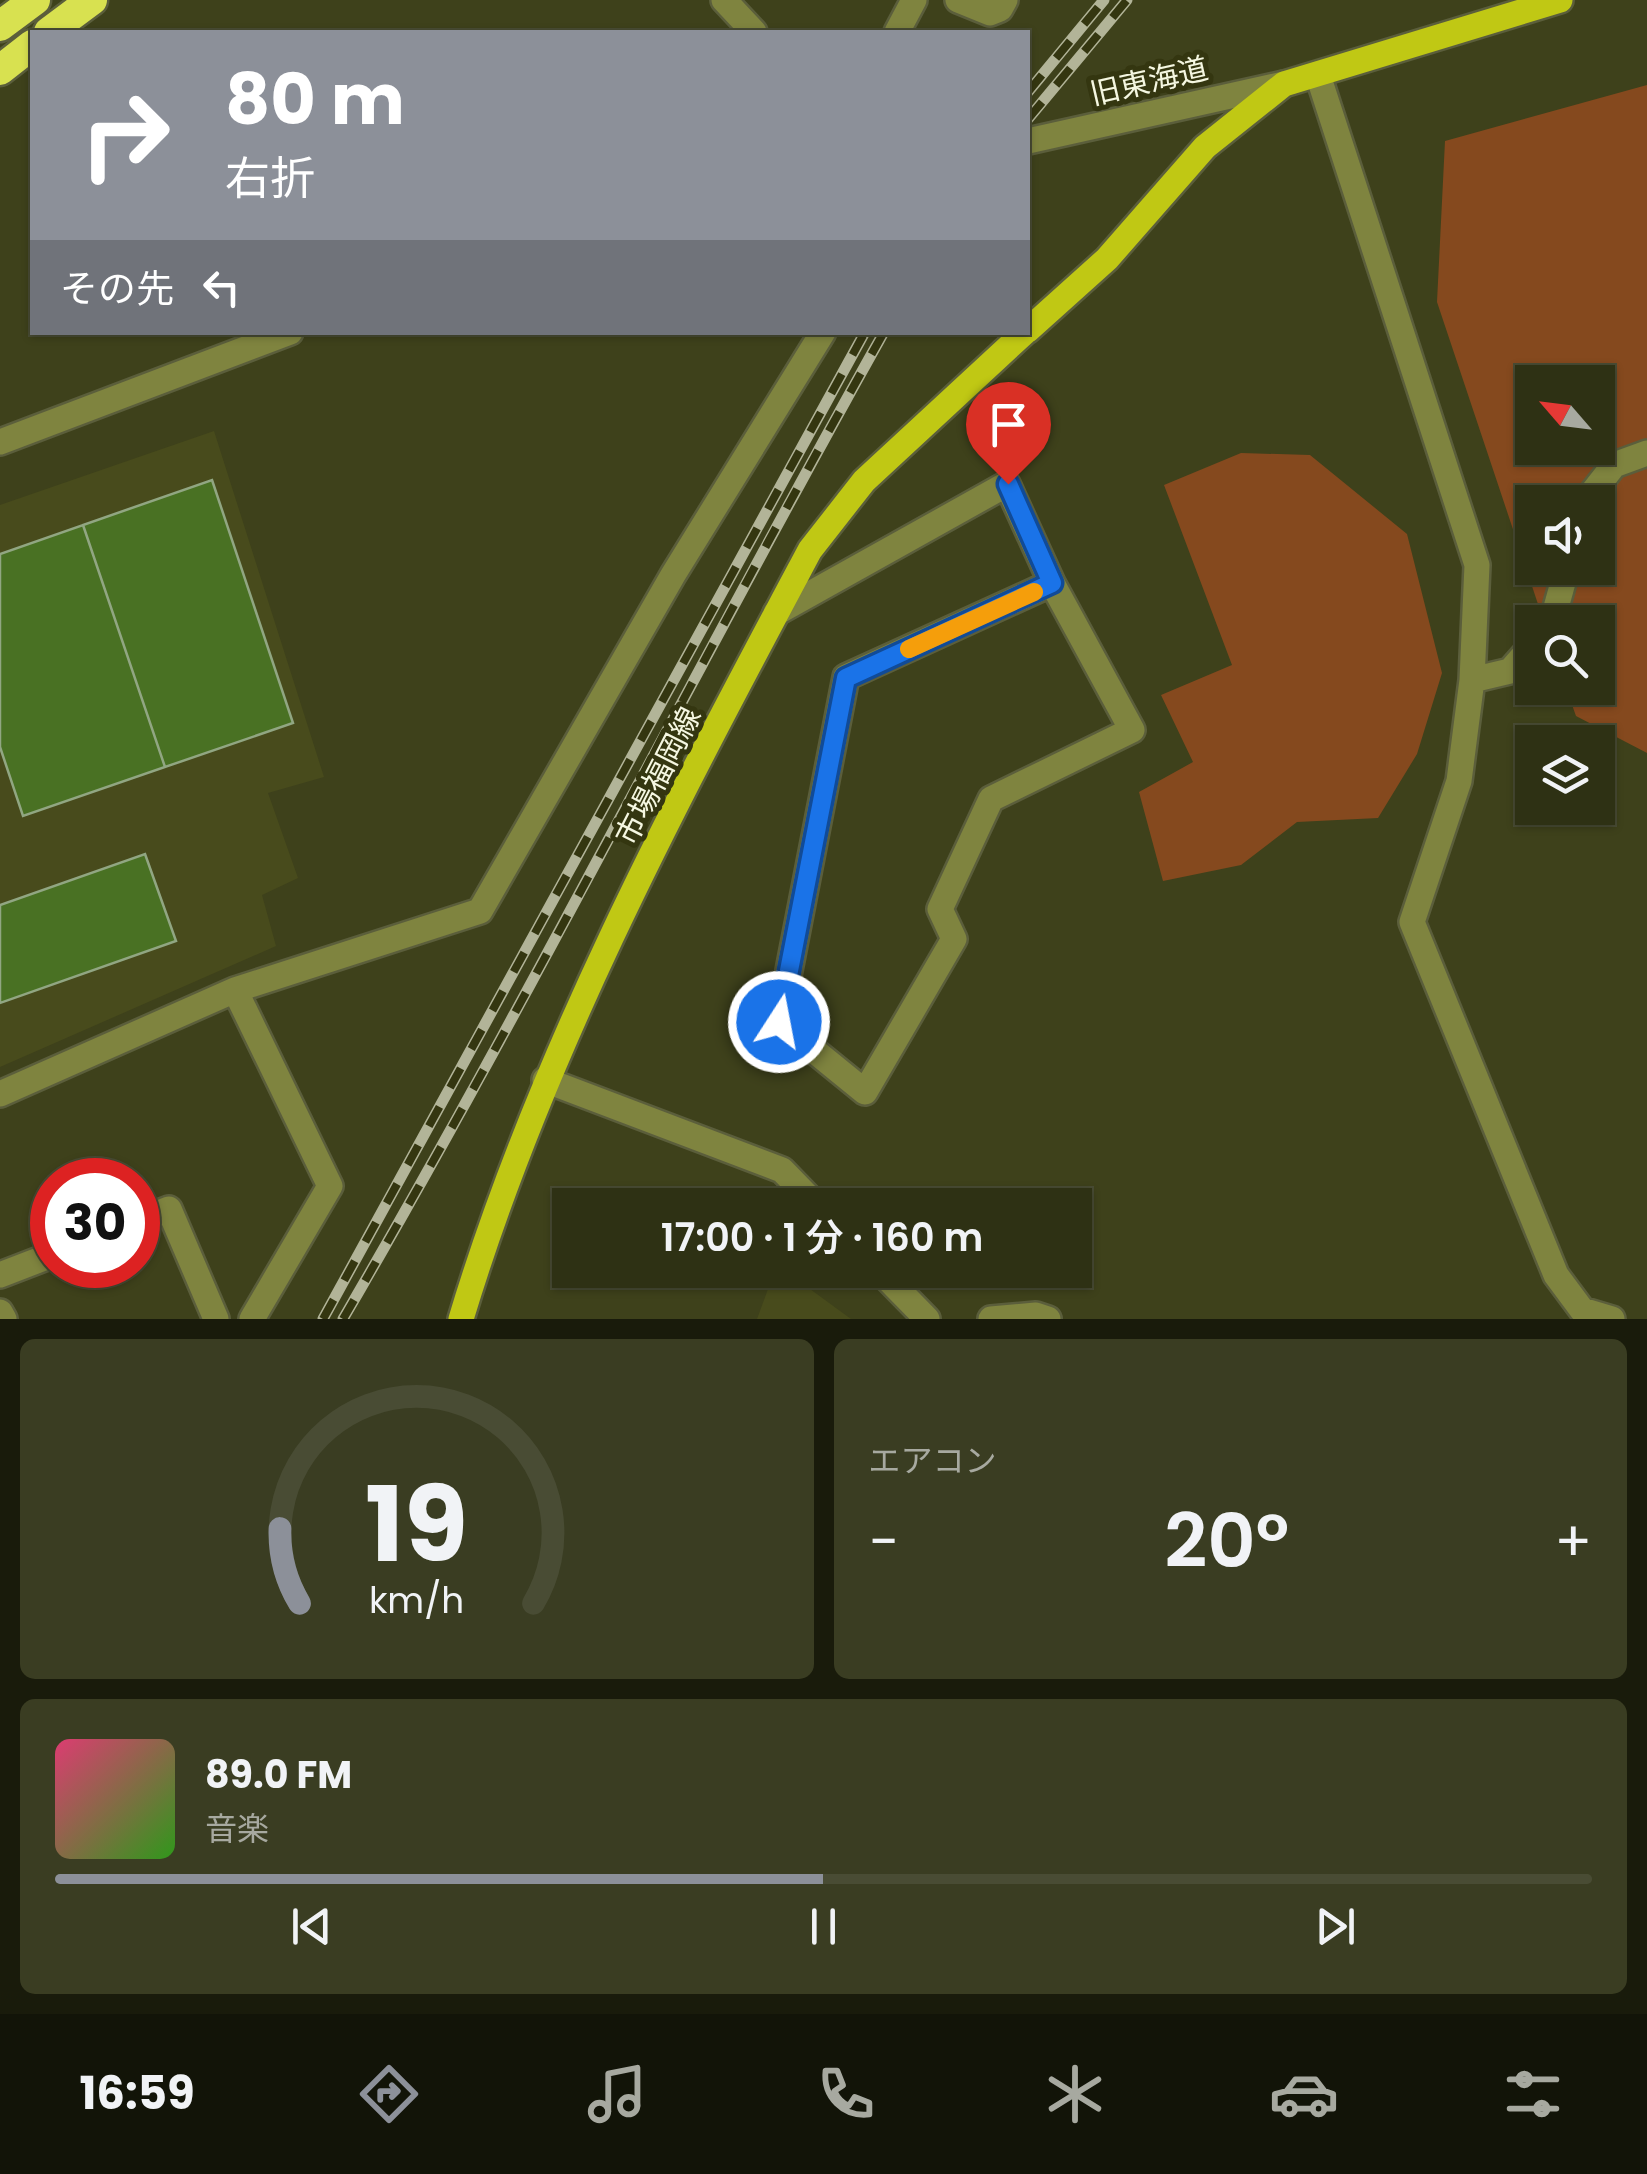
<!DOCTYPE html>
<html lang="ja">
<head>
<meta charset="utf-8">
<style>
	:root { --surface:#2e3114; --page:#3a3d22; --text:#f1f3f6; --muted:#a7a9a0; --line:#494c34; --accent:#8c9099 }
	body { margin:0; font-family:Poppins,"Noto Sans JP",sans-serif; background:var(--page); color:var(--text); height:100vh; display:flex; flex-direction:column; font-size:38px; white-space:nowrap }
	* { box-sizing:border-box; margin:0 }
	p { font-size:32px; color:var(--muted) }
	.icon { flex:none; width:55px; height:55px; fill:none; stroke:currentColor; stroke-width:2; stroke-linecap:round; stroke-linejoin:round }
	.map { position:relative; height:1319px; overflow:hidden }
	.panel { display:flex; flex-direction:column; gap:20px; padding:20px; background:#191b0b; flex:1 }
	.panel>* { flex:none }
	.hud { position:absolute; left:30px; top:30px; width:1000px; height:305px; border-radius:0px; box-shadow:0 2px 8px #0004,0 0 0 2px var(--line); background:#8c9099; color:#fff; overflow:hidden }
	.needle { width:65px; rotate:298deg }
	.controls { position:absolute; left:1515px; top:365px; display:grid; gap:20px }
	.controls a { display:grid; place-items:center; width:100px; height:100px; border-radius:0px; background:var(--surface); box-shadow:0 2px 8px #0004,0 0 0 2px var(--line); font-size:50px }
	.speed { position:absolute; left:30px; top:1158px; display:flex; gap:20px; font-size:50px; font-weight:700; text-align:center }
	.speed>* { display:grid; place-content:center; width:130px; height:130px; border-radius:50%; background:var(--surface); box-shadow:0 2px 8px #0004,0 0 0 2px var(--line); line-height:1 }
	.speed .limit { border:15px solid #d22; background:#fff; color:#111 }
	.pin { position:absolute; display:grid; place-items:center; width:85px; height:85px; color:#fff; margin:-102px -42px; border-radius:50% 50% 50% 0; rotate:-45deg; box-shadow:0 0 10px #0007 }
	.pin .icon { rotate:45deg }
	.me { position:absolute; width:110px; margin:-55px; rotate:11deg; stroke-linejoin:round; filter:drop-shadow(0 0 8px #0008) }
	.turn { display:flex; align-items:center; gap:35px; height:210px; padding:0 30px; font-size:45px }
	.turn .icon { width:130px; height:130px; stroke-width:2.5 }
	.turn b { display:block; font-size:70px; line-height:85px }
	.then { display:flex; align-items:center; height:95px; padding:0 30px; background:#0003; gap:20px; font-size:38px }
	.big { font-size:75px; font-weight:600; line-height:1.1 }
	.panel .widget { flex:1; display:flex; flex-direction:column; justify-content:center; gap:15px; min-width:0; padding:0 35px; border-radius:15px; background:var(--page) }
	.panel .dial { align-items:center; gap:0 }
	.dial svg { height:260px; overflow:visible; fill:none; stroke:var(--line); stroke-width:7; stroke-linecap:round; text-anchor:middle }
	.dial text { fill:var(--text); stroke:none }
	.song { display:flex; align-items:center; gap:30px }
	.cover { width:120px; height:120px; border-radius:15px; background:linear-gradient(135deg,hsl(340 70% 55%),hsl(110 70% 35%)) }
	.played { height:10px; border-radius:5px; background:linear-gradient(90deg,var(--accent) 50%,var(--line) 50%) }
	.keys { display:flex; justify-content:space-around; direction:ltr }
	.heat { display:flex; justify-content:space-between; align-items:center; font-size:55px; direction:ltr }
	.panel .tiles { flex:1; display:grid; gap:20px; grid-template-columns:1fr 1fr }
	.widget:last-child { grid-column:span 2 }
	.trip { position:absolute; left:552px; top:1188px; width:540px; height:100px; border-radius:0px; background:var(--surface); box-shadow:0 2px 8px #0004,0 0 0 2px var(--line); font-weight:600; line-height:100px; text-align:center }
	.menu { display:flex; height:160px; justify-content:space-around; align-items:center; background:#121408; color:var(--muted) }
	.menu .icon { width:70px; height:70px }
	.menu .active { color:var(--accent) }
	.menu b { font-size:45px; color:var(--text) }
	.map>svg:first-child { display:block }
	.built { fill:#484b1c }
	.green { fill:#85491e; fill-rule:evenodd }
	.building { fill:#497123; stroke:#91a682; stroke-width:2.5 }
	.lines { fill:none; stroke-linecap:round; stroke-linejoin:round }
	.minor-casing { stroke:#5b5e3b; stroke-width:30 }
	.major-casing { stroke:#5b5e3b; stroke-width:30 }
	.highway-casing { stroke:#5b5e3b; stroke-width:35 }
	.minor { stroke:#7f843f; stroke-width:25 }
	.major { stroke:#c0c814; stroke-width:25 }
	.highway { stroke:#d8e150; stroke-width:30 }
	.rail-casing { stroke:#b2b498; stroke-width:11 }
	.rail { stroke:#343610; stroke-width:8; stroke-dasharray:22; stroke-linecap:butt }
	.route-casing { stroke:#114b97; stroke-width:25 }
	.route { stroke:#1a73e8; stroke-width:18 }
	.slow { stroke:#f59e0b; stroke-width:18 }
	.labels { text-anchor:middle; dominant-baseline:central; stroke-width:10; stroke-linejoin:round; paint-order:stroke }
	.street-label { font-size:30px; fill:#f5f7e1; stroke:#343610 }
</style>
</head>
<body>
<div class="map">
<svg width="1647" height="1319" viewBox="0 0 1647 1319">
	<rect width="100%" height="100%" fill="#3e411b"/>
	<path class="built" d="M214 431 324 777 268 793 298 878 262 895 276 946 0 1067V505Z
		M775 1270H784L851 1319H757Z"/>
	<path class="green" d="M1647 85V753L1576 716 1566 688H1598V622H1544L1437 302 1445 141ZM1532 382H1598V448H1532ZM1532 502H1598V568H1532Z
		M1241 453 1310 455 1407 534 1442 673 1417 754 1378 818 1297 822 1241 865 1163 881 1139 792 1193 762 1161 695 1232 665 1164 485Z"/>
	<path class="building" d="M212 480 293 723 165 767 83 525Z
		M83 525 165 767 23 816 0 747V554Z
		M145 854 176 941 0 1003V905Z"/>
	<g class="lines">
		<defs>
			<path id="minor" d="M724 0 754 32
				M958 0 990 13 1000 9 1005 0
				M897 32 914 0
				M1318 75 1477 565 1472 680
				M1028 141 1284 84
				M0 442 290 332
				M1585 502 1614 465 1647 453
				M1052 583 1132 730 991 799 940 909 954 939 865 1092 779 1022 846 677Z
				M776 613 1007 484 1052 583
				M1552 622 1567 568
				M1532 646 1510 671 1472 680 1459 781 1412 922 1556 1275 1582 1310 1612 1319
				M235 990 330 1186 252 1319
				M545 1080 782 1170 816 1205
				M0 1094 235 990 480 911 673 575 823 332
				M138 1221 169 1209 216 1319
				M879 1270 927 1319
				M0 1275 52 1255
				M0 1312 4 1319
				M991 1319 1036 1315 1048 1319"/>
			<path id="major" d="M1028 330 1107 259 1205 147 1284 84 1560 0
				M461 1319C542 1050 678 798 810 550L864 481 1025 332"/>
			<path id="highway" d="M0 26 35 0
				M49 32 92 0
				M0 70 32 45"/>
		</defs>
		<use href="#minor" class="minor-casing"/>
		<use href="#major" class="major-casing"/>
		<use href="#highway" class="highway-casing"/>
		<use href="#minor" class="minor"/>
		<use href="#major" class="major"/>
		<use href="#highway" class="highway"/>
		<defs>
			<path id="rail" d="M1028 92 1104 0
				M1028 119 1127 0
				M323 1319 865 332
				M343 1319C532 995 700 659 884 332"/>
		</defs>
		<use href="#rail" class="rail-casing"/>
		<use href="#rail" class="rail"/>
	</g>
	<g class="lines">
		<defs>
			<path id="route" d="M779 1022 846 678 1052 583 1008 484"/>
		</defs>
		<use href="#route" class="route-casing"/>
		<use href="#route" class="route"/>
		<path class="slow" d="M909 649 1034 592"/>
	</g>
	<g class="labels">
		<g class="street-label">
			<text transform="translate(1149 81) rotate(-13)">旧東海道</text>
			<text transform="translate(658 776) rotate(-63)">市場福岡線</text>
		</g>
	</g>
</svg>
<div class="controls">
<a><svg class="needle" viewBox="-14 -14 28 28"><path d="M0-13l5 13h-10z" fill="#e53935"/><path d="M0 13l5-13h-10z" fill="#a7a9a0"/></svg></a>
<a><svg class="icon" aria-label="sound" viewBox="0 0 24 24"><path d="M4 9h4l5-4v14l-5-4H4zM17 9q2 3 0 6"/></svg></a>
<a><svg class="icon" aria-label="search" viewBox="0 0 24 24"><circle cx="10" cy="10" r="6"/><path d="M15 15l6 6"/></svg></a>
<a><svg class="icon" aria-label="layers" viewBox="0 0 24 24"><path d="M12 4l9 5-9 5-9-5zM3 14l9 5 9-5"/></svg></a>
</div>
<div class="speed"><div class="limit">30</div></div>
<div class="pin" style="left:1008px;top:484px;background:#d93025"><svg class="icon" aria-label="arrive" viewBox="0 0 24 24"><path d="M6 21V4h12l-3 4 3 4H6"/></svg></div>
<svg class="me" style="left:779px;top:1022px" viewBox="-20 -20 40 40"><circle r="17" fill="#1a73e8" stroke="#fff" stroke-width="3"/><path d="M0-11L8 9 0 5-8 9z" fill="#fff"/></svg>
<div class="trip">17:00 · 1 分 · 160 m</div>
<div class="hud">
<div class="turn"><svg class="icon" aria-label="right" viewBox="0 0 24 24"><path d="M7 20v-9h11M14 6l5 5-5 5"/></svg><div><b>80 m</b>右折</div></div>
<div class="then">その先<svg class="icon" aria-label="left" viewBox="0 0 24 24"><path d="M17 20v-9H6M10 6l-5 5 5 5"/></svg></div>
</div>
</div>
<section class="panel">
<div class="tiles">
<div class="widget dial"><svg viewBox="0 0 100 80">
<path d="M14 69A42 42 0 1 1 86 69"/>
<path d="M14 69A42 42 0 0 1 8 46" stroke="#8c9099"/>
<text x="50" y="56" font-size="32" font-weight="700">19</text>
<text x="50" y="72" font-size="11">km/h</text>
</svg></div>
<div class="widget"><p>エアコン</p>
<div class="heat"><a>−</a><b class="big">20°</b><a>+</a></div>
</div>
<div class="widget">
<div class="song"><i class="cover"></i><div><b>89.0 FM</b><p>音楽</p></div></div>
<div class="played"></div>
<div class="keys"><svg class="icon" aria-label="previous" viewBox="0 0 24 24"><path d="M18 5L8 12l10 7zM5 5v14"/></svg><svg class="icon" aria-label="pause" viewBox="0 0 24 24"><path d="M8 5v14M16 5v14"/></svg><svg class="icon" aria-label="next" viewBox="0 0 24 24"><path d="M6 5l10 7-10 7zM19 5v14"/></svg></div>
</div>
</div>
</section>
<nav class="menu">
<b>16:59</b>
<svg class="icon active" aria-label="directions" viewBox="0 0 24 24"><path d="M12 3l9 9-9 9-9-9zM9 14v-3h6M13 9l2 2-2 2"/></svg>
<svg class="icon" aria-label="music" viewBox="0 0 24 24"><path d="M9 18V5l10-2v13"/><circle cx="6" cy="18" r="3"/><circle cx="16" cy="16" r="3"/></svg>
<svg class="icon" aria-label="phone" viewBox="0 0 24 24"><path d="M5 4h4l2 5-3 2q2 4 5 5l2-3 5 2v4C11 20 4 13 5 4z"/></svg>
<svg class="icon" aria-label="climate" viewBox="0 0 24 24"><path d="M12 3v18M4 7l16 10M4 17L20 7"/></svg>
<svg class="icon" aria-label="car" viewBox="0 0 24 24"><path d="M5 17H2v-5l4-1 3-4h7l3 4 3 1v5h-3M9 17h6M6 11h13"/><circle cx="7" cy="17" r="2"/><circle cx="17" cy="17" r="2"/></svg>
<svg class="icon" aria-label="filters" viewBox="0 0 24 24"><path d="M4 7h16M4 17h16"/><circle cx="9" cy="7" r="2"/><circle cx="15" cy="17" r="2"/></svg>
</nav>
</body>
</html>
